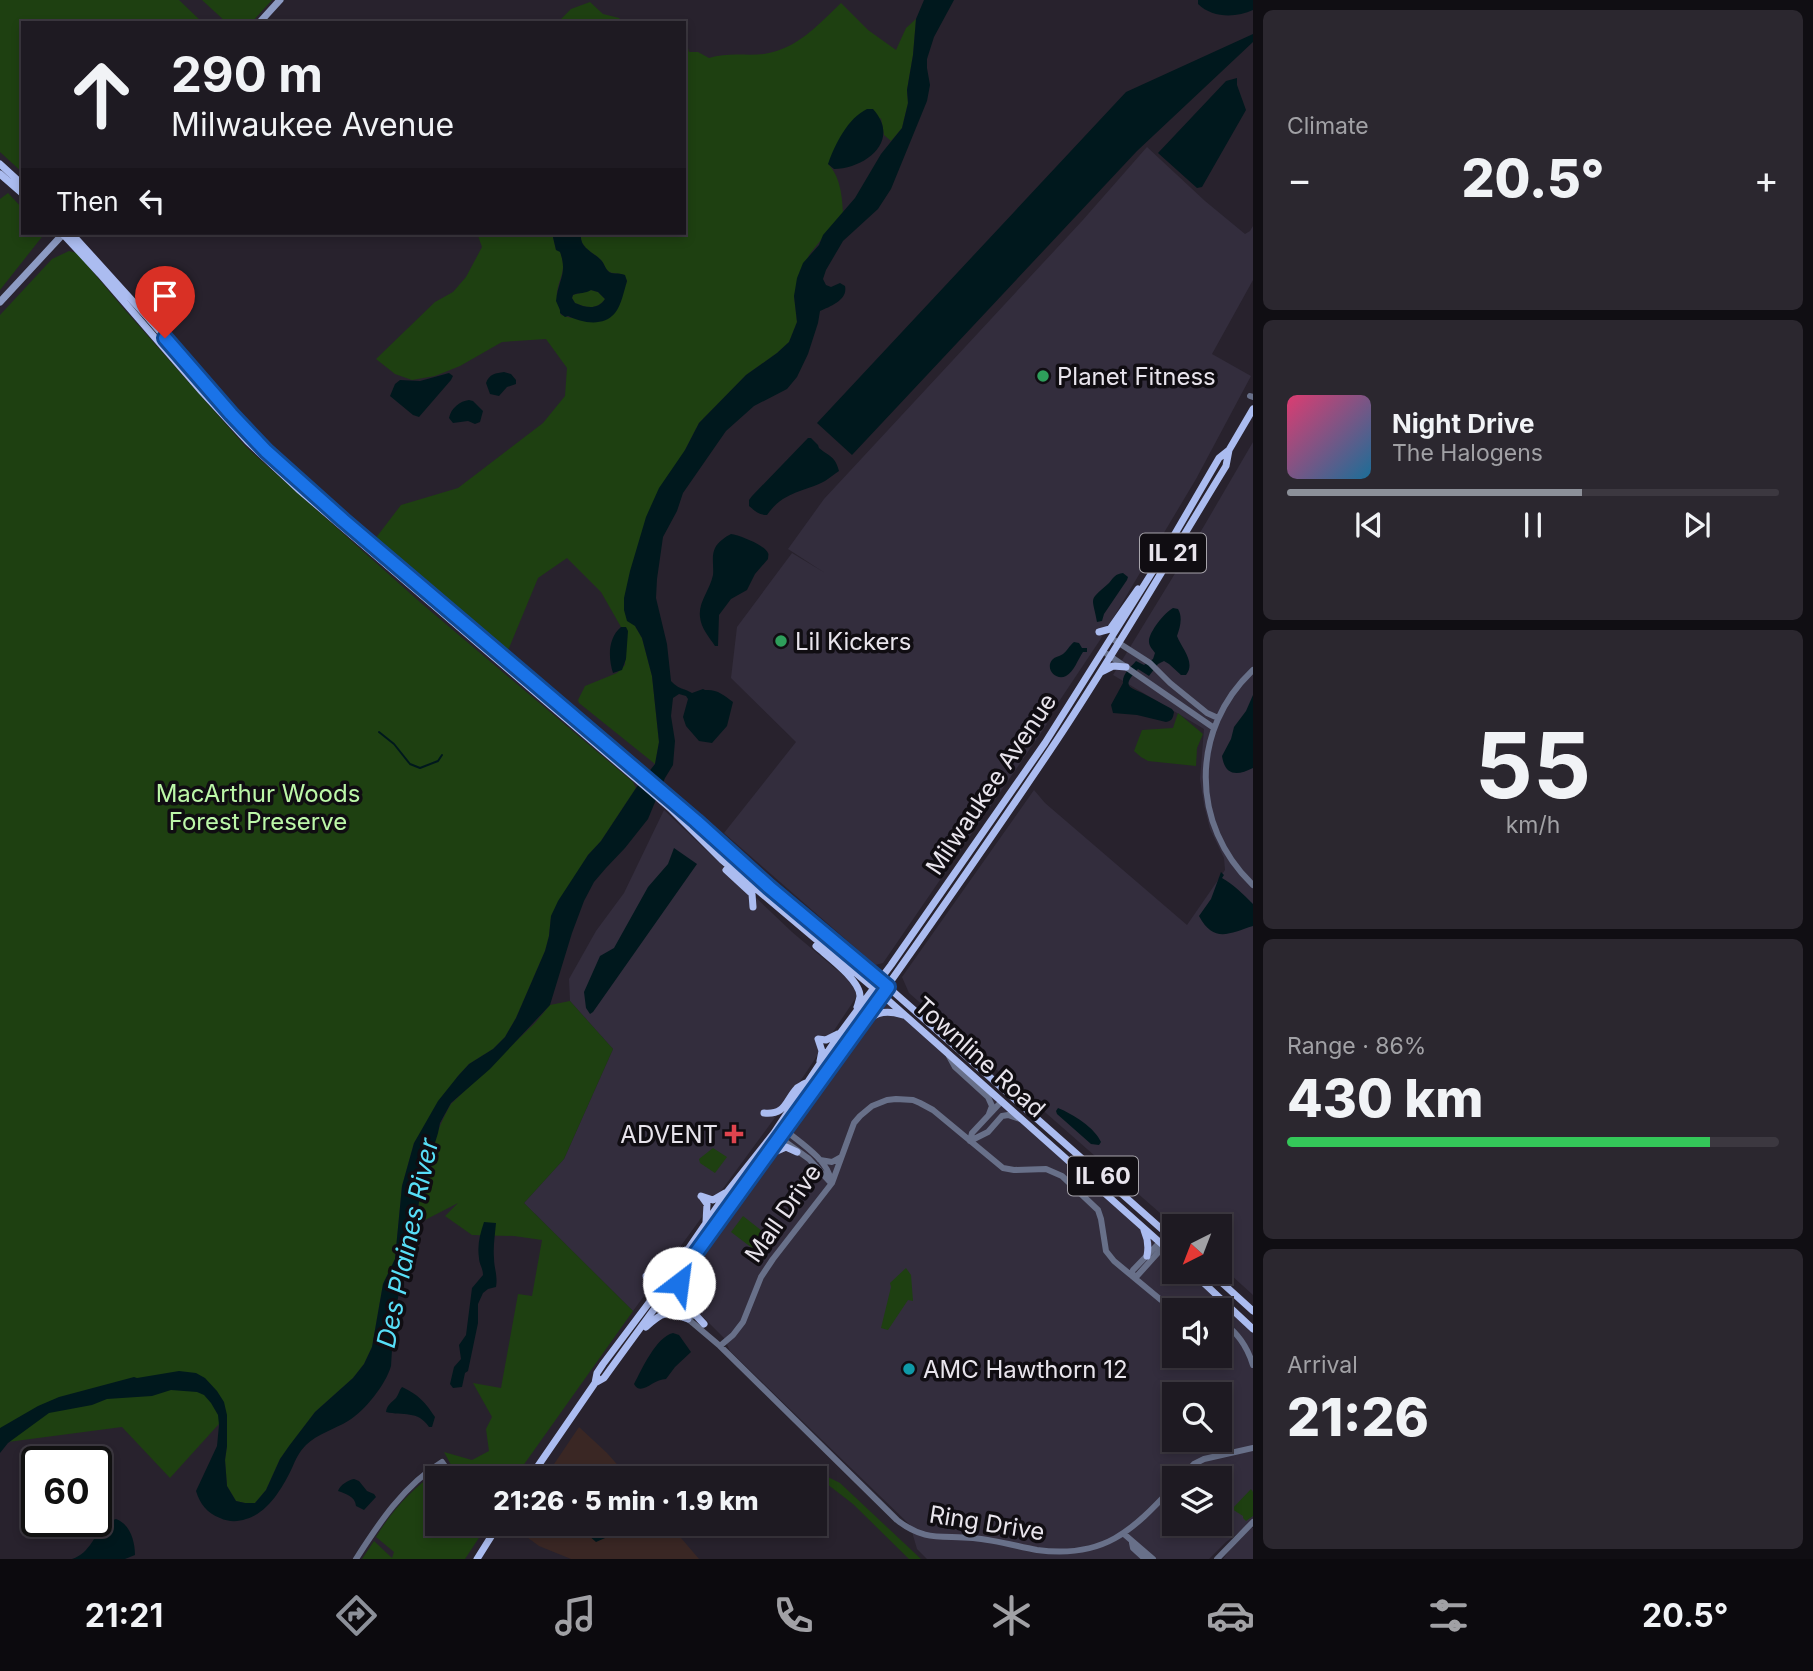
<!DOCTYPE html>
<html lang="en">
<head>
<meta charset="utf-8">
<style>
	:root { --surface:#1e1a22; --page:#2b272f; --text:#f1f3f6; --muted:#a1a1a5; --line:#3c3840; --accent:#8c9099 }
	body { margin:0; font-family:Inter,sans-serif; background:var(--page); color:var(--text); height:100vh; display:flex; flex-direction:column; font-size:26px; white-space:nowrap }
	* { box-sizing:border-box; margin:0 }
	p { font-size:23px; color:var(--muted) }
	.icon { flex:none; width:38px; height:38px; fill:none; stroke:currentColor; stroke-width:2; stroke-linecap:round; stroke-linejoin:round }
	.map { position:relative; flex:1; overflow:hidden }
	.sheet { display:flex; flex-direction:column; gap:10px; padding:10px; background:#100e13; width:560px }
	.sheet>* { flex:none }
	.banner { position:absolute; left:21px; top:21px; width:665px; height:214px; border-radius:0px; box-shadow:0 4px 10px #0003,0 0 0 2px var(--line); background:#1e1a22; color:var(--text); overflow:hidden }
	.needle { width:46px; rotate:222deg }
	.tools { position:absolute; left:1162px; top:1214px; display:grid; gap:14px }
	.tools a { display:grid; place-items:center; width:70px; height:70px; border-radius:0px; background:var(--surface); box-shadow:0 4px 10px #0003,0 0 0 2px var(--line); font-size:35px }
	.speed { position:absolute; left:21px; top:1446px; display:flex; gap:14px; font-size:35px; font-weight:700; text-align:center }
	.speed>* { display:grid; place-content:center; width:91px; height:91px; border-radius:50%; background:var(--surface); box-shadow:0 4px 10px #0003,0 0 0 2px var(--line); line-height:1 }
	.speed .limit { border:4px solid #111; border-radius:10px; background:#fff; color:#111 }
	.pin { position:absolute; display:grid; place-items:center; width:60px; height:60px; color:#fff; margin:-72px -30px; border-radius:50% 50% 50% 0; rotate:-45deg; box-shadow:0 0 7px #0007 }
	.pin .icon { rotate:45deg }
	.me { position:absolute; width:77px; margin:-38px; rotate:30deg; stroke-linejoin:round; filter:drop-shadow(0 0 5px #0008) }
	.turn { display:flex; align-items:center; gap:24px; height:147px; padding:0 35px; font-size:32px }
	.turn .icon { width:91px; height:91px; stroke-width:2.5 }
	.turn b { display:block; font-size:49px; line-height:60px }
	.then { display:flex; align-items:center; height:66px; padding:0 35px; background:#0003; gap:14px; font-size:26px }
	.big { font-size:52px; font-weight:800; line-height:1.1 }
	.sheet .widget { flex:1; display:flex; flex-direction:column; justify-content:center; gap:10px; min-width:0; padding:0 24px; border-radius:10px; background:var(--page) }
	.sheet .dial { align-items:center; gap:0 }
	.dial b { font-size:91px; line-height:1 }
	.song { display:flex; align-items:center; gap:21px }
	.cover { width:84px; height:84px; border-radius:10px; background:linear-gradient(135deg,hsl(340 70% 55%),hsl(200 70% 35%)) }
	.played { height:7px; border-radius:4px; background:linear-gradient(90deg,var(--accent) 60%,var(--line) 60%) }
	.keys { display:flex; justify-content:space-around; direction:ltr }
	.heat { display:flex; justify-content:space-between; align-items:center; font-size:38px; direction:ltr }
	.charge { height:10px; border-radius:5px; background:linear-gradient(90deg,#34c759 86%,var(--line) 0) }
	.trip { position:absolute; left:425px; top:1466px; width:402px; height:70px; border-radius:0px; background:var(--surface); box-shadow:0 4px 10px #0003,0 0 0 2px var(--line); font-weight:800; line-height:70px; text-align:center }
	.tabs { display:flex; height:112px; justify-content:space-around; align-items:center; background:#0c0a0e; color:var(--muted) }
	.tabs .icon { width:49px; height:49px }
	.tabs .on { color:var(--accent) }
	.tabs b { font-size:32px; color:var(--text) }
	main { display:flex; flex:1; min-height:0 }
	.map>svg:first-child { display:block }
	.commercial { fill:#332d3d; fill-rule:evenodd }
	.education { fill:#3a2724 }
	.green { fill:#1e4011 }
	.water { fill:#00181d; fill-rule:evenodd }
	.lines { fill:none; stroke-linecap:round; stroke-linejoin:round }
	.stream { stroke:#00181d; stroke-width:2 }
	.tertiary { stroke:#687089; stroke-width:6 }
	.secondary { stroke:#8d9bc3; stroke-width:7 }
	.primary { stroke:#abbcf0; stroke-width:7 }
	.route-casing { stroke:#114b97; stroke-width:18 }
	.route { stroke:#1a73e8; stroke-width:12 }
	.leisure-dot { fill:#2e9e5b; stroke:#100d12; stroke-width:2.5 }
	.health-dot { fill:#e0444e; stroke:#100d12; stroke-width:2.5 }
	.culture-dot { fill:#0f9aa8; stroke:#100d12; stroke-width:2.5 }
	.labels { text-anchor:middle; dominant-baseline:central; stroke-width:7; stroke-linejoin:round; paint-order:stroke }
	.shield { fill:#100d12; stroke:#a7a4ab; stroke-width:2 }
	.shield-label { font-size:23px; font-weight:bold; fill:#e8e4ec }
	.poi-label { font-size:24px; fill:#e8e4ec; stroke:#100d12; text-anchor:start }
	.street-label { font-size:24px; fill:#e8e4ec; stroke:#100d12 }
	.park-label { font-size:24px; fill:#bcf7a8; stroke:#100d12 }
	.water-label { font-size:26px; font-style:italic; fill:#57def7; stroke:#100d12 }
</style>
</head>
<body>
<main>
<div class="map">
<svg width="1253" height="1559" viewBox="0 0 1253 1559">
	<rect width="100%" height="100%" fill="#28222d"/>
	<path class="commercial" d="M1147 147 1205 201 1245 234 1250 231 1253 226V280L1212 354 1251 376 1196 479 1100 640 1048 718 1031 707 1047 724 883 963 875 965 724 833 796 742 731 678 737 627 792 553 825 573 788 549 824 499 1082 221Z
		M1253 442V1295L1220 1265V1227H1176L909 993 902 977 1034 790 1045 803 1187 925 1225 870 1224 858 1210 829 1204 805 1200 779 1204 729 1113 675 1204 526Z
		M664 810 792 932 856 986 857 996 785 1104 633 1311 524 1203 564 1159 613 1049 570 1001 569 979 596 931 624 893Z
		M884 1001 1174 1259V1272H1189L1253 1332V1522L1226 1542 1209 1559H927L917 1549 910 1525 730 1351 724 1338 683 1297 680 1293 682 1286 788 1139ZM1174 1311H1220V1356H1174ZM1174 1395H1220V1440H1174ZM1174 1479H1220V1524H1174Z
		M1251 1528H1253V1559H1223L1233 1545Z"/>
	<path class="education" d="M579 1427 607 1453 630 1479H544Z
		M513 1524H669L699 1559H571L539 1546 512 1526Z"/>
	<path class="green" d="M0 0H179L203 23H23V173L0 152Z
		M202 0H272L251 23H227Z
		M590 2 603 14 619 18 623 23H557L571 9Z
		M841 3 868 30 896 50 906 28 916 19 913 55 907 90 908 103 902 128 891 141 884 135 881 118 828 164C840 176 842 195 843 212L809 255 794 296 797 322 789 342 777 353 746 375 699 423 685 450 635 626 642 638 652 676 659 742 655 764 579 703 578 700 585 686 617 673 625 665 626 627H621L601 592 567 558 538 578 507 653 375 539 401 505 458 488 543 423 565 396 567 368 546 339 502 342 460 366 435 376 412 380 395 374 376 359 435 302 453 292 466 277 482 247 477 233H552L556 250 560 251C567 272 560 274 557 292 556 299 560 309 561 315L571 318 621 297 627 281 624 275C618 272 612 275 607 270 605 268 604 263 601 260 592 251 579 248 581 233H684V43L687 44 689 52H698L709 58C727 52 746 56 764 54 797 49 818 25 841 3Z
		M8 193 23 209V233H45L0 290V199Z
		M69 251 77 253 124 309 246 447 421 603 633 782 636 788 601 841 588 855 551 916 549 936 545 951 516 1018 505 1037 493 1049 469 1064 458 1076 414 1143 402 1186 395 1259 383 1284 372 1347 364 1364 353 1378 315 1412 280 1459 266 1490 255 1503H245L236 1501 227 1486 225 1460 227 1446V1415L170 1478 122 1427 0 1443V315L52 259Z
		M591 290 598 292 605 299C597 310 587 308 575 303L572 298 573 295Z
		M1178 713 1203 734 1197 748 1196 766 1148 761 1141 757 1134 751 1142 730 1173 728Z
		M570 1001 613 1049 564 1159 524 1203 633 1311 520 1470 503 1469 456 1474 444 1452 472 1460 489 1451 486 1429 492 1417 473 1383 501 1388 518 1294 532 1296 542 1240 514 1236 472 1235 445 1216 458 1203 425 1220 415 1227C421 1188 431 1137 451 1104L535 1023 550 1005Z
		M713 1148 727 1157 715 1173 700 1163 699 1159Z
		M743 1216 771 1238 760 1254 731 1232Z
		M906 1268 911 1275 913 1301 908 1300 888 1330 881 1328 891 1287 890 1283Z
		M439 1470 444 1472 448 1479H438V1524H488L465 1559H362L374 1541 392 1558 394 1552 376 1537C392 1510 414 1487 439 1470Z
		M826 1476 840 1483 921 1559H909L853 1504 818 1477Z
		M1251 1489 1253 1492V1516L1246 1521 1243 1518V1516L1232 1509Z"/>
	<path class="water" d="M924 0H954L934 37 927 59V68L930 85 927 101 891 189 878 209 843 241 826 270 823 279 826 285 831 287 840 283 845 286C848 300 831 306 820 311L818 323 808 354 797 377 787 389 754 406 726 431 683 493 677 511 663 537 657 579 656 598 667 644 671 681C681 691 682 687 692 693L703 689 705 690C717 689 724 695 733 702L727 726 712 743 699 741 686 726 683 717 688 699 686 696 679 694 673 698 671 716 675 741 673 765 665 778 648 819 625 848 606 868 594 882 584 901 572 933 550 1005 490 1069 451 1103 440 1123 438 1133 421 1189 415 1227 406 1260 394 1317 391 1366C386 1384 365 1411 348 1421 335 1429 317 1434 306 1445 299 1452 296 1459 292 1468 283 1487 268 1513 246 1519 238 1522 228 1522 220 1518 207 1513 200 1504 196 1491L217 1446 219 1425 218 1415 211 1403 204 1395 197 1392 171 1390 152 1396 107 1399 92 1405 49 1413 8 1443 0 1453V1428L38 1406 59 1397 134 1377 137 1378 179 1371 196 1373 205 1378 217 1391 224 1402 227 1415V1446L225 1460 227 1486 236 1501 245 1503H255L266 1490 280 1459 289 1446 315 1412 353 1378 364 1364 372 1347 383 1284 395 1259 402 1186 414 1143 438 1101 458 1076 469 1064 493 1049 505 1037 516 1018 545 951 549 936 551 916 558 901 588 855 601 841 636 788 655 764 659 742 652 676 642 638 635 626 627 621 624 610V598L630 571 646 517 659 488 685 450 699 423 746 375 777 353 789 342 797 322 794 296 797 278 803 263 819 245 823 235 855 198 881 154 902 128 908 103 907 90 913 55 916 19Z
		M1198 0H1253V10C1236 18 1212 18 1198 4Z
		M1253 34V42L1137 151 852 455 817 423 1126 92Z
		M1237 78V85L1246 110 1202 187 1197 188 1158 153 1226 81Z
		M867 109H873C901 140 867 168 834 169L828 164C835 144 848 118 867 109Z
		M552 233H581C579 248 592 251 601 260 604 263 605 268 608 271 612 275 618 272 625 275L627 281C624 291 621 306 615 313 604 327 582 323 568 316L565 317 560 313V310L556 301C558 280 568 274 560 252L556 250ZM591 290 598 292 605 299C598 310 586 308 575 303L572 298 573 295C580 292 585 294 591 290Z
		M504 372 511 374 516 380V384L507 387 499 396 490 394 486 383C489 374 496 373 504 372Z
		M449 373 453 376 451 380 419 417 413 415 390 396 395 384 400 380 420 381Z
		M469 400 473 401 483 411 480 422 475 424 468 421 453 423 449 418C451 408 460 401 469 400Z
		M808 438H811L818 445 819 448C830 457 835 456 839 471 834 474 830 478 825 481 802 493 784 491 767 515 759 515 755 511 749 506V500L752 496Z
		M731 534C739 535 765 545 768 553 769 554 768 557 768 559L755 574 747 590 731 599 719 615 718 646H715C709 637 701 628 700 617 698 602 710 590 713 575 714 567 711 556 715 548 718 542 725 537 731 534Z
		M1123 573 1128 577 1127 580 1104 614 1102 621 1097 622C1092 595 1088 602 1109 583 1114 577 1115 574 1123 573Z
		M1173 608 1178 609C1183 617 1180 628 1177 636 1182 649 1196 662 1186 675H1181L1169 664 1164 661 1158 664 1149 676 1138 669C1119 689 1132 687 1146 695 1155 700 1163 704 1172 709L1174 712C1173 718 1172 721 1166 722L1137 715 1113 713 1111 705 1123 683C1122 674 1130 668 1136 661L1144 665 1153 659 1155 653C1153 650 1149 646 1149 642 1148 633 1165 612 1173 608Z
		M621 627H626L628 631 626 659 622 670 613 673C608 657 608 638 621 627Z
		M1074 642 1079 643 1082 648H1087V652H1083C1078 659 1074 672 1066 676 1056 681 1045 669 1052 660 1056 656 1058 657 1063 654 1067 651 1069 646 1074 642Z
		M1253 695V768C1237 776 1225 776 1222 756L1231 739 1234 727 1246 711Z
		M674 848 697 864 593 1012 590 1014 586 1008 584 992 600 956 614 948 648 887 668 864Z
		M1221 872 1224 875 1222 878C1233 884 1243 894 1253 904V926C1230 933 1214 944 1199 916L1211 899Z
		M1058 1108C1073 1114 1095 1128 1101 1142L1099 1145 1091 1144 1057 1114 1056 1111Z
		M484 1222 496 1223C495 1235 493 1247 494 1258 494 1268 498 1276 496 1287L488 1289 483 1293 478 1304V1323L468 1371 465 1373 462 1387 453 1388 450 1384 454 1367 461 1359 459 1345 466 1335 472 1288 483 1275C483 1268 479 1264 479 1258 477 1245 480 1234 484 1222Z
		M673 1333 679 1335 691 1352 675 1367 666 1379C653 1379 641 1397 634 1384 642 1369 656 1337 673 1333Z
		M402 1387C419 1395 425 1402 435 1417L432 1427H429C418 1410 403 1416 386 1412 387 1405 391 1403 396 1398 399 1394 399 1390 402 1387Z
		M354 1479 359 1481 367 1491 374 1494 376 1497 364 1510 356 1506C355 1496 346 1494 338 1491 340 1485 348 1480 354 1479Z
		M116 1519C130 1524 135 1541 135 1555L125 1559H72C96 1551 94 1524 116 1519Z
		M590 1524H613L618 1532V1536L612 1535 596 1542 588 1535 591 1527Z"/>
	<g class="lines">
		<path class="stream" d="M379 732 394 744 410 764 420 768 438 761 442 755"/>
		<path class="tertiary" d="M1250 396 1253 397
			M1111 638 1150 663 1170 683 1207 713 1218 718
			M1107 654 1214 728
			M1253 670C1190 729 1190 825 1253 885
			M949 1056 955 1067 988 1097 992 1106 989 1114
			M785 1130C801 1143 828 1160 831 1181
			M780 1138 809 1159 830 1182
			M970 1141 988 1132 1002 1116 1008 1115 1020 1119
			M970 1141 972 1133 1001 1102
			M820 1160 832 1162 841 1157
			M1131 1275 1137 1276 1164 1246
			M1131 1275 1133 1270 1160 1242
			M655 1293 694 1324 720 1346 897 1520C925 1542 942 1535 973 1538 995 1540 1016 1546 1037 1550 1104 1559 1132 1531 1174 1486
			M663 1293 693 1316
			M1220 1321C1237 1331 1247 1346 1253 1365
			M720 1346 733 1335 743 1322 761 1277 773 1259 832 1183 854 1123 860 1116 872 1106 887 1100 896 1099 913 1100 920 1103 933 1110 1003 1168 1014 1170 1046 1169 1062 1176 1098 1210 1101 1219 1106 1251 1114 1261 1161 1300 1194 1311
			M1181 1479 1194 1464 1204 1459 1253 1448
			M1124 1534 1153 1559
			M1132 1543 1133 1548 1145 1559
			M356 1559C379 1523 404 1485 442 1462L454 1479
			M1217 1559 1253 1522"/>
		<path class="secondary" d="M259 23 280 0
			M0 302 64 233"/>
		<path class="primary" d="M0 164 23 185
			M0 174 23 194
			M62 233 100 274 202 392 247 441 298 489 670 808 722 860 889 1001 1174 1255
			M71 233 149 319 231 414 266 451 343 520 696 821 769 887 888 987 1174 1240
			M1099 632 1110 629 1138 589
			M1101 672 1113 666 1126 667
			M726 870 752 894 753 907
			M816 946C827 956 860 980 860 996 860 997 858 1005 857 1007
			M866 1022C877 1011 888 1010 903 1015
			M820 1061 822 1051 818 1039 826 1040 838 1034
			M764 1113C786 1115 785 1101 797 1088 800 1086 805 1083 808 1082
			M770 1154 786 1147 797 1152
			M701 1196 713 1200 725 1193
			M702 1197 707 1204 706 1222
			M1144 1230C1148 1239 1149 1246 1147 1256
			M1192 1272 1253 1329
			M1210 1272 1253 1311
			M646 1276C669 1276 668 1259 686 1250
			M680 1278 677 1291 678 1296 704 1324
			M646 1327C663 1311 666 1311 688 1319
			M595 1383 604 1378C662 1297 723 1218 781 1136 872 1008 963 880 1051 749 1113 657 1168 560 1226 466L1229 450
			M529 1479 595 1383 597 1373 603 1364 678 1264 728 1191 774 1133 841 1032 891 965 1045 743 1158 563 1212 470 1219 458 1229 450 1253 409
			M477 1559 499 1524"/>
	</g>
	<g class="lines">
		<defs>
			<path id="route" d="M165 338 231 414 266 451 343 520 696 821 769 887 888 987 693 1257 681 1276 679 1283"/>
		</defs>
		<use href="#route" class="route-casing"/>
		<use href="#route" class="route"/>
	</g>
	<g class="leisure-dot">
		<circle cx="1043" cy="376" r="7"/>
		<circle cx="781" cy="641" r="7"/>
	</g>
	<path class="health-dot" d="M730.5 1123.5h7v7h7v7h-7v7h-7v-7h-7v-7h7z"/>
	<circle class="culture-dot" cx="909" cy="1369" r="7"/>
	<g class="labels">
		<g class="shield">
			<rect x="1140" y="533.5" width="66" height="39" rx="5"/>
			<rect x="1068" y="1156.5" width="70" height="39" rx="5"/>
		</g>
		<g class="shield-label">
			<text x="1173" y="553">IL 21</text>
			<text x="1103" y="1176">IL 60</text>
		</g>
		<g class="poi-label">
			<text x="1057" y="376">Planet Fitness</text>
			<text x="795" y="641">Lil Kickers</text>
			<text x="718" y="1134" text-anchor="end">ADVENT</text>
			<text x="923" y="1369">AMC Hawthorn 12</text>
		</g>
		<g class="street-label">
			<text transform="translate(991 784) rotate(-56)">Milwaukee Avenue</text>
			<text transform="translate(980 1057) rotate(42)">Townline Road</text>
			<text transform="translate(783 1213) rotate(-55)">Mall Drive</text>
			<text transform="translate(987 1523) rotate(9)">Ring Drive</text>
		</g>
		<g class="park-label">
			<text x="258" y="793">MacArthur Woods<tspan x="258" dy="28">Forest Preserve</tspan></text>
		</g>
		<g class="water-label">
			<text transform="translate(407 1243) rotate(-78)">Des Plaines River</text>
		</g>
	</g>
</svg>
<div class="tools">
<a><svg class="needle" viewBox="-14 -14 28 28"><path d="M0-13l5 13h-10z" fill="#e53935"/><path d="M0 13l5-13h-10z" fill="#a1a1a5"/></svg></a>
<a><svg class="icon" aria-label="sound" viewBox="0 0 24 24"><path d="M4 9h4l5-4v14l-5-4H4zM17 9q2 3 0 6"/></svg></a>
<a><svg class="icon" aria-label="search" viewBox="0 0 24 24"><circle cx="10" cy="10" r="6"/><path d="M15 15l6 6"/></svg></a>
<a><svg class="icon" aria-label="layers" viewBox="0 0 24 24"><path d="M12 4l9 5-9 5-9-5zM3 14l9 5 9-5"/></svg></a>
</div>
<div class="speed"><div class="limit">60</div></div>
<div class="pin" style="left:165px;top:338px;background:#d93025"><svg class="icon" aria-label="arrive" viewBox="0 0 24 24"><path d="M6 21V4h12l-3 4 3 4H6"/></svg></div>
<svg class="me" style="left:679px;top:1283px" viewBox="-20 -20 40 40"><circle r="19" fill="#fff"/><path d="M0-13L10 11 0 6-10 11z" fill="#1a73e8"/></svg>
<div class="trip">21:26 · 5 min · 1.9 km</div>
<div class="banner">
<div class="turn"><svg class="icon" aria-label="ahead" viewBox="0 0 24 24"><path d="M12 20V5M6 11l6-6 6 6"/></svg><div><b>290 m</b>Milwaukee Avenue</div></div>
<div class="then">Then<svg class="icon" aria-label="left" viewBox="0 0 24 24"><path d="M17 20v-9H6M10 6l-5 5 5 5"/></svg></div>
</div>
</div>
<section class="sheet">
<div class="widget"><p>Climate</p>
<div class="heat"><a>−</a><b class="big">20.5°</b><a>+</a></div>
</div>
<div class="widget">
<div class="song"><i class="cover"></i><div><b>Night Drive</b><p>The Halogens</p></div></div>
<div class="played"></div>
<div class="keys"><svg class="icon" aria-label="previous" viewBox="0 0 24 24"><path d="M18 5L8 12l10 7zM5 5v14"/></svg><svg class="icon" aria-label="pause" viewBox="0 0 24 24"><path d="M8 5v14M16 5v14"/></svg><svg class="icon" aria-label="next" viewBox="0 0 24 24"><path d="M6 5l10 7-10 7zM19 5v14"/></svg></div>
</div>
<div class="widget dial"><b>55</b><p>km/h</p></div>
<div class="widget"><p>Range · 86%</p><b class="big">430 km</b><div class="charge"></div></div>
<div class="widget"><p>Arrival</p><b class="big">21:26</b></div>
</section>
</main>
<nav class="tabs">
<b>21:21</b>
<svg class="icon on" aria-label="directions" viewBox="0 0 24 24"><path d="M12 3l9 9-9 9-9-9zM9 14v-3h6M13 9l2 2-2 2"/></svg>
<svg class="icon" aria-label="music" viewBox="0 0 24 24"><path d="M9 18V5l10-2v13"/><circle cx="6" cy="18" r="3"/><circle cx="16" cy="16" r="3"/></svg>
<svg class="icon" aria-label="phone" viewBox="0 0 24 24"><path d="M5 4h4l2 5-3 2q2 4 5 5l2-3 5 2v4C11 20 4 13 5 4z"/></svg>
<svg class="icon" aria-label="climate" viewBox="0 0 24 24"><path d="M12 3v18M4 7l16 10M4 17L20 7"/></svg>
<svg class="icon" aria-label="car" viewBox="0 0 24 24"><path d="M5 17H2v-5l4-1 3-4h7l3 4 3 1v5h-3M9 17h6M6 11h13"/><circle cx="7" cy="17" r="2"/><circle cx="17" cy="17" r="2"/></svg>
<svg class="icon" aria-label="filters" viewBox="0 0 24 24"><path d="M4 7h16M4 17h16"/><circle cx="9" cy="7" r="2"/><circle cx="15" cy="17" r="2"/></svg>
<b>20.5°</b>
</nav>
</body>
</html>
